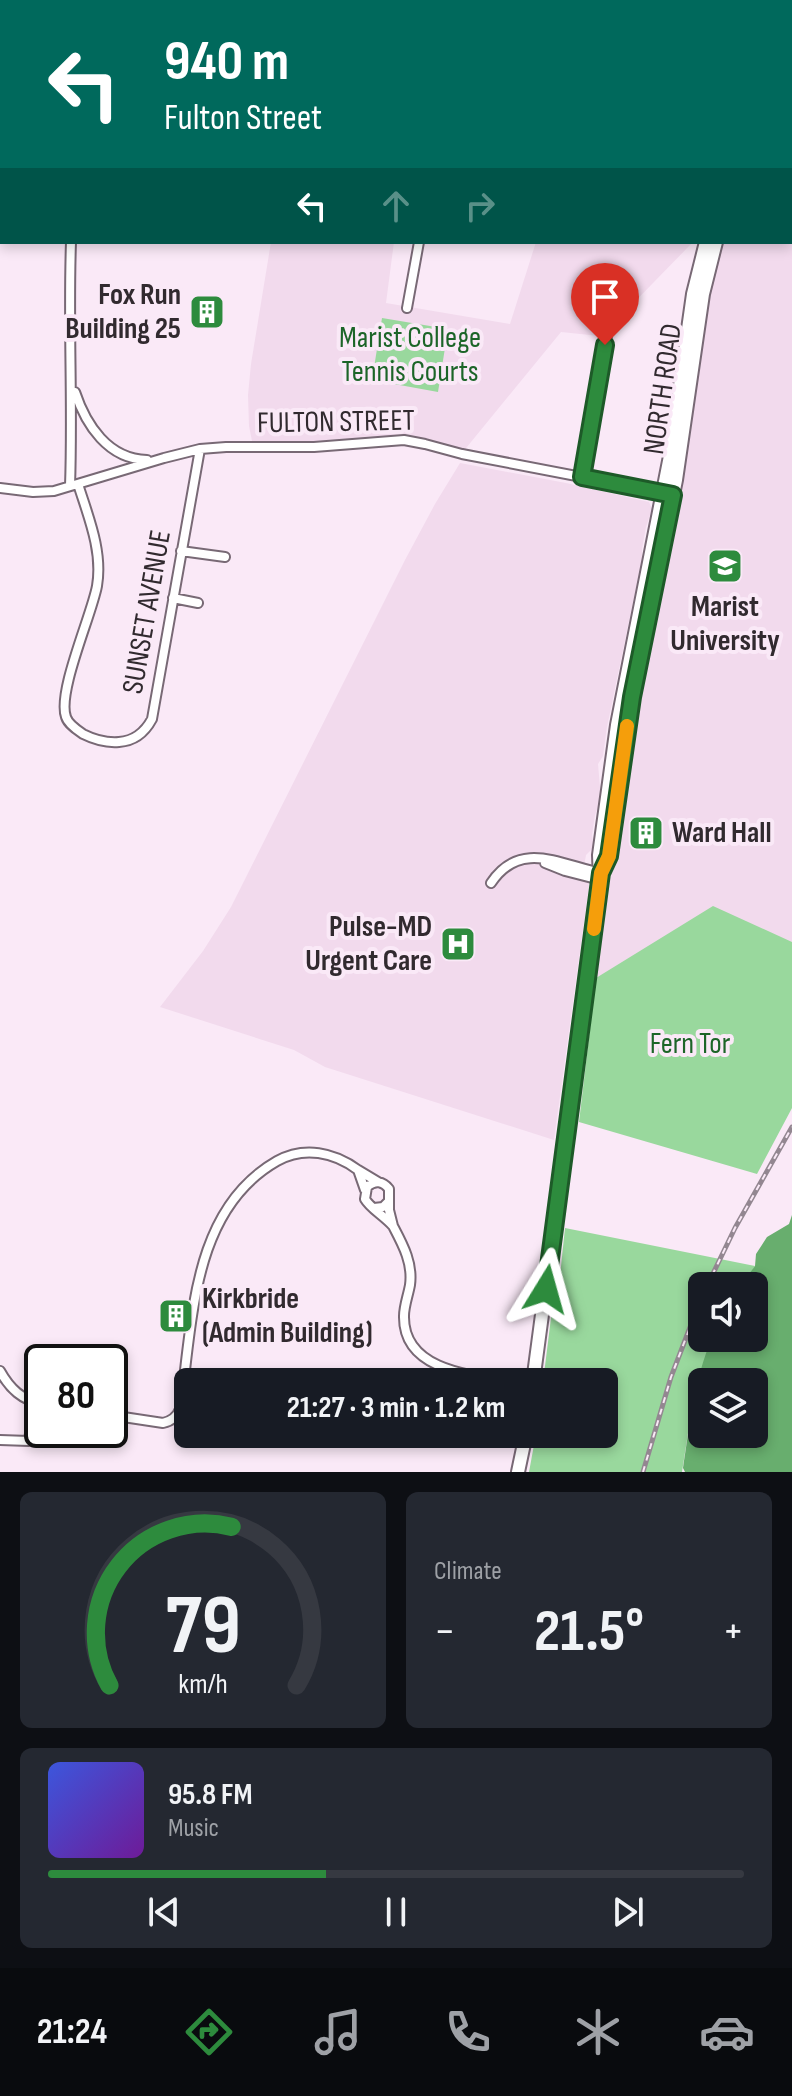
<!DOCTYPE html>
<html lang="en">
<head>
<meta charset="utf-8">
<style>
	:root { --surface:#171b24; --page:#242831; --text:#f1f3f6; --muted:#9ea1a6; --line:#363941; --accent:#2d8b3d }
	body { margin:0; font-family:"Sofia Sans Condensed",sans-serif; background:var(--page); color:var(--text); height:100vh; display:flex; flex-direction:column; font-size:30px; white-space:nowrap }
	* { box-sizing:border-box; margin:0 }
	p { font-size:26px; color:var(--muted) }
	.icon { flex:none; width:44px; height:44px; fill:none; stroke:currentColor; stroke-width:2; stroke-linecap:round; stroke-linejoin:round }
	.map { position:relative; height:1472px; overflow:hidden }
	.details { display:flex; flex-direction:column; gap:20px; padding:20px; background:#0d0f14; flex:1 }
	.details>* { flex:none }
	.hud { position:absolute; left:0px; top:0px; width:792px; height:244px; box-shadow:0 4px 12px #0003; background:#00695c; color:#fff; overflow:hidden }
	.tools { position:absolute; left:688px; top:1272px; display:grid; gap:16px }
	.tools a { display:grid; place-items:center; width:80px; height:80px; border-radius:12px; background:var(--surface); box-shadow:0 4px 12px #0003; font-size:40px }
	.speed { position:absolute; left:24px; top:1344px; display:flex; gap:16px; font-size:40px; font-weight:700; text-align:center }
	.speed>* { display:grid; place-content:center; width:104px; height:104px; border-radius:50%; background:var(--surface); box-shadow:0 4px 12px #0003; line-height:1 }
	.speed .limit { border:4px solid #111; border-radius:12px; background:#fff; color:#111 }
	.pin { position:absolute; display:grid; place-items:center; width:68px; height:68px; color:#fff; margin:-82px -34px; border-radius:50% 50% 50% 0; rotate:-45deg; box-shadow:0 0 8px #0007 }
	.pin .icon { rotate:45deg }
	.me { position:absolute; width:88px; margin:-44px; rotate:8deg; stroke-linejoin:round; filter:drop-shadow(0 0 6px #0008) }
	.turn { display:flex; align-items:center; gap:28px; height:168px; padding:0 32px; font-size:36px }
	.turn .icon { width:104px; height:104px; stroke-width:2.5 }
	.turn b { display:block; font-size:56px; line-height:68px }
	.lanes { display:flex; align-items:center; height:76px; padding:0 32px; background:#0003; justify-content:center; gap:40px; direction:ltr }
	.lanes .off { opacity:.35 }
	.big { font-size:60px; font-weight:700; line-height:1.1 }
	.details .tile { flex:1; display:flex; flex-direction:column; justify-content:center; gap:12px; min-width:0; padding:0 28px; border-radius:12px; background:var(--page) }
	.details .dial { align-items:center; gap:0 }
	.dial svg { height:208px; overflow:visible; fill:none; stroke:var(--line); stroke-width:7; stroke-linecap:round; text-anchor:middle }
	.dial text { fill:var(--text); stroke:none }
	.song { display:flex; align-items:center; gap:24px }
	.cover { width:96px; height:96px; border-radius:12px; background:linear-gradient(135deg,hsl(230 70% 55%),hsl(280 70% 35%)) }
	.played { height:8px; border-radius:4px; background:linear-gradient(90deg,var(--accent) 40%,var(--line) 40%) }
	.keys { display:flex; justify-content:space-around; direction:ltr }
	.heat { display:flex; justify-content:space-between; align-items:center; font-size:44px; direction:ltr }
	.details .tiles { flex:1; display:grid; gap:20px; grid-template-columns:1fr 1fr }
	.tile:last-child { grid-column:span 2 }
	.trip { position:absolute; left:174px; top:1368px; width:444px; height:80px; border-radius:12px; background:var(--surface); box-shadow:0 4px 12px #0003; font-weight:700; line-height:80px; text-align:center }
	.tab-bar { display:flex; height:128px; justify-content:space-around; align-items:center; background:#090b0e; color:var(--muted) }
	.tab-bar .icon { width:56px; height:56px }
	.tab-bar .selected { color:var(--accent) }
	.tab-bar b { font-size:36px; color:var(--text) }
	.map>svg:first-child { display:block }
	.built { fill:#f2daed }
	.green { fill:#99d89d }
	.water { fill:#68ae6e; fill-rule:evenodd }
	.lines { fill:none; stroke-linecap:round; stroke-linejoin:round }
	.minor-casing { stroke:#786975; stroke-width:12 }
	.major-casing { stroke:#786975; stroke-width:15 }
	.highway-casing { stroke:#786975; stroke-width:16 }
	.minor { stroke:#fff; stroke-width:8 }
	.major { stroke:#fff; stroke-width:11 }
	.highway { stroke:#fff; stroke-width:12 }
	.rail-casing { stroke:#938791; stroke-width:5 }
	.rail { stroke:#fae9f7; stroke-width:2; stroke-dasharray:6; stroke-linecap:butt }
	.route-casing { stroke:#1d5a28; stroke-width:20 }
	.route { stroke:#2d8b3d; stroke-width:14 }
	.slow { stroke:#f59e0b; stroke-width:14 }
	.labels { text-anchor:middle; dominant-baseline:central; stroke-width:8; stroke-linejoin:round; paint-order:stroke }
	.poi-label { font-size:30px; font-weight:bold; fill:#312a2f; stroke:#fae9f7; text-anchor:end }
	.park-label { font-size:30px; fill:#1c6528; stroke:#fae9f7 }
	.street-label { font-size:30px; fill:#312a2f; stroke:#fae9f7 }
</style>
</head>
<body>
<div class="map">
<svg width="792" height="1472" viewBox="0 0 792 1472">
	<rect width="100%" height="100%" fill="#fae9f7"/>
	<path class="built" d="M295 0H672V2H295Z
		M792 81V1043L588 975 705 242H790V84Z
		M271 242H394L386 303 510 324 536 242H693L616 321 609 337 561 332 462 453 419 440 253 446 249 426 248 395 251 364Z
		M460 463 566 483 649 502 652 509 646 527 642 549V559L607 727 603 756 598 764 601 799 595 815 592 835 594 847 586 855 583 872 588 879 589 886 554 1140 325 1067 294 1050 160 1007 203 951 231 907 405 560 435 504Z"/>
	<path class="green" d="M382 318 448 329 438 392 372 380Z
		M713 906 792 942V1108L757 1174 579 1122 596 978Z
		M565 1228 755 1266 744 1286H702V1338H715L690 1420 682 1472H529L536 1434H604V1382H543L553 1302 560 1276Z"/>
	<path class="water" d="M792 1215V1472H685L683 1468C690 1424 694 1380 712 1338H754V1286H740L755 1266 756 1254 767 1237 789 1224ZM702 1382H754V1434H702Z"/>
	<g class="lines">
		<defs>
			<path id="minor" d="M469 0 482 2
				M679 0V2
				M78 2V0
				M345 2V0
				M540 2V0
				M559 2V0
				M690 2 691 0
				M0 57H2
				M0 174H2
				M407 308 419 242
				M75 392C86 425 108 459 147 460
				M582 477 607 336
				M78 484C88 516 103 551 97 586 92 614 57 692 66 717 68 724 77 730 83 734 93 739 107 743 119 742 134 741 145 732 152 719L200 449
				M70 486C73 405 68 324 71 242
				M0 488 33 492 54 491 164 458 200 449 226 447H314L404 440 425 444 462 454 665 493
				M181 551 225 557
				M173 598 198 603
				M545 863 565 871 600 880
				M491 883C520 839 561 865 601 873
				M365 1190 358 1170 378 1182
				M374 1208 383 1207 389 1201V1189C383 1181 375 1180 367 1187L365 1199C370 1208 384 1216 393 1226L389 1210V1201
				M393 1226C403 1245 413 1263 410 1285 408 1296 404 1306 404 1316 403 1373 477 1376 517 1382
				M0 1371C10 1389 22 1400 42 1404
				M110 1415 163 1423C172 1421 177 1417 180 1409 193 1322 191 1210 277 1161 304 1146 334 1152 358 1170
				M0 1440 29 1441 34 1403"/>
			<path id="major" d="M742 0 749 2
				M779 0 784 2
				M790 18 792 19"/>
			<path id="highway" d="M790 85 792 82
				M790 103 792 100
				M602 871 609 856 630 708 676 480 703 294 716 242
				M533 1382 600 880 599 855 617 725 670 456 693 294 706 242
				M518 1472 526 1434"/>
		</defs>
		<use href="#minor" class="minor-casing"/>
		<use href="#major" class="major-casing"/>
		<use href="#highway" class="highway-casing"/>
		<use href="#minor" class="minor"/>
		<use href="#major" class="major"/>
		<use href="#highway" class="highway"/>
		<defs>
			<path id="rail" d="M707 1286 735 1228 792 1127
				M643 1472 671 1377 702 1296"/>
		</defs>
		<use href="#rail" class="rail-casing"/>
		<use href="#rail" class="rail"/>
	</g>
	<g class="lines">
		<defs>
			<path id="route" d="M546 1289 601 873 609 856 632 697 673 495 582 477 605 345"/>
		</defs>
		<use href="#route" class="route-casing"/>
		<use href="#route" class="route"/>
		<path class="slow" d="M594 929 601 873 609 856 627 726"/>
	</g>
	<defs>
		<symbol id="building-square" viewBox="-11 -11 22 22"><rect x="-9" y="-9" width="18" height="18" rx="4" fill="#2d8b3d" stroke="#fae9f7"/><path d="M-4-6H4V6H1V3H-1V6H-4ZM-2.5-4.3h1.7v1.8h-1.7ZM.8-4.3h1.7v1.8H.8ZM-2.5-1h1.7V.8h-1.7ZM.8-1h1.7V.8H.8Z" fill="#fff"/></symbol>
		<symbol id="university-square" viewBox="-11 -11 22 22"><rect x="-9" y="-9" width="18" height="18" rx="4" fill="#2d8b3d" stroke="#fae9f7"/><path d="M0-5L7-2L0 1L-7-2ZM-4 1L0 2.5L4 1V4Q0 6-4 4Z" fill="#fff"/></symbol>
		<symbol id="hospital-square" viewBox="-11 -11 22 22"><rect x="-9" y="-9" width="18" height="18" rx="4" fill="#2d8b3d" stroke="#fae9f7"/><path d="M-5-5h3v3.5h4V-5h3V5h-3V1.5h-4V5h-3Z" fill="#fff"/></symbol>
	</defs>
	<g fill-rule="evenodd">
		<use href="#building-square" x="187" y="292" width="40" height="40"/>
		<use href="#university-square" x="705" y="546" width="40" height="40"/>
		<use href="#building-square" x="626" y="813" width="40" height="40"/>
		<use href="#hospital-square" x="438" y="924" width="40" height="40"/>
		<use href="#building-square" x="156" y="1296" width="40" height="40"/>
	</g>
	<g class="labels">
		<g class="poi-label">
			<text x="181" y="295">Fox Run<tspan x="181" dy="34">Building 25</tspan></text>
			<text x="725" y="607" text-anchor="middle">Marist<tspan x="725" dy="34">University</tspan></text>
			<text x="672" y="833" text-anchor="start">Ward Hall</text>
			<text x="432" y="927">Pulse-MD<tspan x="432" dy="34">Urgent Care</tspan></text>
			<text x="202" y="1299" text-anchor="start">Kirkbride<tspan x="202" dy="34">(Admin Building)</tspan></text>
		</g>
		<g class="park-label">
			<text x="410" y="338">Marist College<tspan x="410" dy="34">Tennis Courts</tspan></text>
			<text x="690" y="1044">Fern Tor</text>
		</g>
		<g class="street-label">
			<text transform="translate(663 389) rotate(-82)">NORTH ROAD</text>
			<text transform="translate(336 422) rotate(-1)">FULTON STREET</text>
			<text transform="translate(147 612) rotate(-80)">SUNSET AVENUE</text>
		</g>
	</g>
</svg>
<div class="tools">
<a><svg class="icon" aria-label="sound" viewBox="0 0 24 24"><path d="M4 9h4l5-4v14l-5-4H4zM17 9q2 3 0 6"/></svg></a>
<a><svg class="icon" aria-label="layers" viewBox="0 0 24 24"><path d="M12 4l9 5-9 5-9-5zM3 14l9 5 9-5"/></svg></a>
</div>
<div class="speed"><div class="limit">80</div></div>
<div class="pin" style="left:605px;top:345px;background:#d93025"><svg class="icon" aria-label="arrive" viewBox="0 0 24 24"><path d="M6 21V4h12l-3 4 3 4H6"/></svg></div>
<svg class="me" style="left:546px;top:1289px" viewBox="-20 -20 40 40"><path d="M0-17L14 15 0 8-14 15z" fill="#2d8b3d" stroke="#fff" stroke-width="4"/></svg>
<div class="trip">21:27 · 3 min · 1.2 km</div>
<div class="hud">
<div class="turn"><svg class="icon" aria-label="left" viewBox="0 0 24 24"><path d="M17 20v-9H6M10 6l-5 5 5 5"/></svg><div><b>940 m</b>Fulton Street</div></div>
<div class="lanes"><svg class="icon" aria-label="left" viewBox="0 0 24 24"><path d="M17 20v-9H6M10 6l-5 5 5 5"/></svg><svg class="icon off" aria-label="ahead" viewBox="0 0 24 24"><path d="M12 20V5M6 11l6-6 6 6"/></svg><svg class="icon off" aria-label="right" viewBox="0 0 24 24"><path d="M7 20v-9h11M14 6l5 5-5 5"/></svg></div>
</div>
</div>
<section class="details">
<div class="tiles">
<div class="tile dial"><svg viewBox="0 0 100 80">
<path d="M14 69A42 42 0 1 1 86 69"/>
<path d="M14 69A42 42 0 0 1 61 8" stroke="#2d8b3d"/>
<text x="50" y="56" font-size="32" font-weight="700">79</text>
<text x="50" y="72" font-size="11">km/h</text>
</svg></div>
<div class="tile"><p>Climate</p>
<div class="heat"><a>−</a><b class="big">21.5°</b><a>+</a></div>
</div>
<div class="tile">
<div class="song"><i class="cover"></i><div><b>95.8 FM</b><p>Music</p></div></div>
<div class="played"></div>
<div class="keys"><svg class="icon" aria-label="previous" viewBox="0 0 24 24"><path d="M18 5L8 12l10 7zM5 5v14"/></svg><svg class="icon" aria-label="pause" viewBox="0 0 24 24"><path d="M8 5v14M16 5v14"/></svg><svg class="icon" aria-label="next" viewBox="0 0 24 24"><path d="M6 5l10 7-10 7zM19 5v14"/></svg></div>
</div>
</div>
</section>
<nav class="tab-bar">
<b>21:24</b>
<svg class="icon selected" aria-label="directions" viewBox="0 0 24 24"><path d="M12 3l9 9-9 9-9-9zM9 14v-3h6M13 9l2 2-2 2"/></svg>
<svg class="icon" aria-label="music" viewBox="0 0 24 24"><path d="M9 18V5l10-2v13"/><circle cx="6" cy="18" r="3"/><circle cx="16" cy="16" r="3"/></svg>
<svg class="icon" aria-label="phone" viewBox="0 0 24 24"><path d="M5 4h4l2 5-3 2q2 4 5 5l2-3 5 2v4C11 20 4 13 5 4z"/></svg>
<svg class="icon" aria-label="climate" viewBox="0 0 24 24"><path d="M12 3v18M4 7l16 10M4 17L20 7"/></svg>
<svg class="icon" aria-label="car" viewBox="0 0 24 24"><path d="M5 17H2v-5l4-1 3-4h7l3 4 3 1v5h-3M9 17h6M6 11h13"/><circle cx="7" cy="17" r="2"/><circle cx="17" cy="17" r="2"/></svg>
</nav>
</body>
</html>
